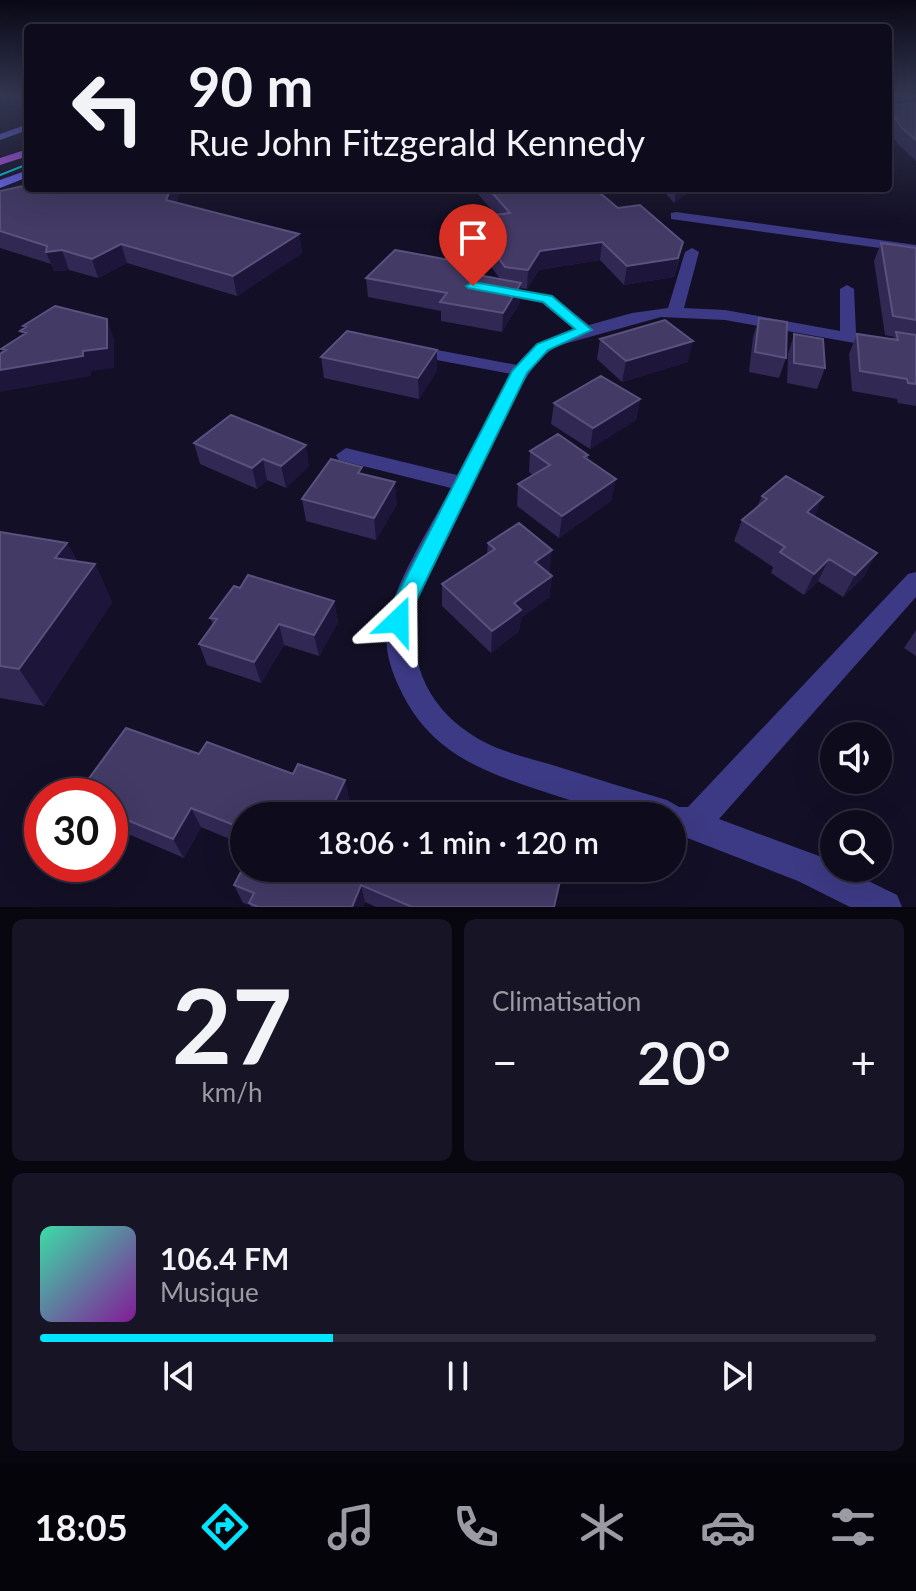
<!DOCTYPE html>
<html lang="fr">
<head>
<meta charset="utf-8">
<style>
	:root { --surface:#0e0b1c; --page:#171425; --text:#f1f3f6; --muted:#9b9ba3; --line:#2e2b3b; --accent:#00e5ff }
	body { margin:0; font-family:Lato,sans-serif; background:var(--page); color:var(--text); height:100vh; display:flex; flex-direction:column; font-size:30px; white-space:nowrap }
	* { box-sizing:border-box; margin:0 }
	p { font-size:26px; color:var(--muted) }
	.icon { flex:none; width:44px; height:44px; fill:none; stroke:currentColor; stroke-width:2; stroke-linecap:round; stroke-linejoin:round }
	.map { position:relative; height:907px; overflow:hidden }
	.side { display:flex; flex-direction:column; gap:12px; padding:12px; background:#08060f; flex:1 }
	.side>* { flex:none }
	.guide { position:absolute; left:24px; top:24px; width:868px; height:168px; border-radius:8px; box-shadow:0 8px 32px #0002,0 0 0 2px var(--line); background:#0e0b1c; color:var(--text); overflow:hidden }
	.controls { position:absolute; left:820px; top:722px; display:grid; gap:16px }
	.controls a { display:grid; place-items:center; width:72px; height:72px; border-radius:50%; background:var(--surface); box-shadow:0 8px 32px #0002,0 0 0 2px var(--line); font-size:40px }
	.speed { position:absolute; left:24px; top:778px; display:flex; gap:16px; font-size:40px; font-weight:700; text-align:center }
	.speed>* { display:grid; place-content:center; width:104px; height:104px; border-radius:50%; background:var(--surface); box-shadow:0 8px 32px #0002,0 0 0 2px var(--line); line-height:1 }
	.speed .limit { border:12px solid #d22; background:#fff; color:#111 }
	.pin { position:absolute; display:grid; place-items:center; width:68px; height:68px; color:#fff; margin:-82px -34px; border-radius:50% 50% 50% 0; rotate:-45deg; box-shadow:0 0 8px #0007 }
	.pin .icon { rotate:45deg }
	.me { position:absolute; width:88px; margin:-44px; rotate:23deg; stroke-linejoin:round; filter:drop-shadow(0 0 6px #0008) }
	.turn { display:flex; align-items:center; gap:28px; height:168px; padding:0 32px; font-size:36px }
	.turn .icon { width:104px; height:104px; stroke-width:2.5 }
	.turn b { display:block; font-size:56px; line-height:68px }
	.big { font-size:60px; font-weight:600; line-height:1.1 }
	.side .widget { flex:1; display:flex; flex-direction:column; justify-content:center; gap:12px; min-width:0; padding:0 28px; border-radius:12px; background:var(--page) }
	.side .dial { align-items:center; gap:0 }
	.dial b { font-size:104px; line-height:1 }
	.song { display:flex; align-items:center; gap:24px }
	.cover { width:96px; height:96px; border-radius:12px; background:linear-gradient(135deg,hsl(160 70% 55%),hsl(290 70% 35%)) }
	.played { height:8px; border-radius:4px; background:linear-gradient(90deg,var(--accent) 35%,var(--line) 35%) }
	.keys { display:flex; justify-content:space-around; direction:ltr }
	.heat { display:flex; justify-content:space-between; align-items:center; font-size:44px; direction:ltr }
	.side .tiles { flex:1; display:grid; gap:12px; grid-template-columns:1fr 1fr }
	.widget:last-child { grid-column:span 2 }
	.trip { position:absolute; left:230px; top:802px; width:456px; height:80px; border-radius:40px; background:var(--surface); box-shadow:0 8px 32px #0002,0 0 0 2px var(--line); font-weight:600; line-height:80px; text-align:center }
	.menu { display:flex; height:128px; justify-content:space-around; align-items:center; background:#06040b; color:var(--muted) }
	.menu .icon { width:56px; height:56px }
	.menu .active { color:var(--accent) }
	.menu b { font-size:36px; color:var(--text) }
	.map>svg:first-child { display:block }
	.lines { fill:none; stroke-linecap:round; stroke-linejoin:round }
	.street { fill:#3d3a85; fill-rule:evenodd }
	.secondary { fill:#6f6bff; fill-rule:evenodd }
	.primary { fill:#c25bff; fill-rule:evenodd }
	.tram { stroke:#00e5ff; stroke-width:2 }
	.wall { fill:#312854 }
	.shaded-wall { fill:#1d163a }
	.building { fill:#433a66; stroke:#5a527e; stroke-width:2 }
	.route { fill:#00e5ff; stroke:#0095a6; stroke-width:2 }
</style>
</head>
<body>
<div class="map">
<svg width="916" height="907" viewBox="0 0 916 907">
	<rect width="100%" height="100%" fill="#130f26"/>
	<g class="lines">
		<path class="street" d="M676 212 916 245V253L671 219V213Z
			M692 248 699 252 684 308 725 310 840 331V289L847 285 854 289 856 333 916 344V354L725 320 661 317 557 346 539 359 522 384 417 601C404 668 434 721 497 748 518 756 541 761 562 768 597 779 632 790 667 800L679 807H688L908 574 916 572V597L719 819 819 856 834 864V868H842L897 895 902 907H850L798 881 672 832V816C655 816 634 819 617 815 596 811 575 801 554 795 488 773 432 757 400 689 390 669 384 647 387 625 393 584 431 526 451 488L339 460 336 455 346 448 457 475 511 374 410 355 408 351 410 347 416 346 517 365C533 343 550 337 575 330L542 303 489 292V286L552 296 589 325 632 313 668 308 685 252Z"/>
		<path class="secondary" d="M28 124V130L0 140V134Z
			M28 170V177L0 188V180Z"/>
		<path class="primary" d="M28 149V156L0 165V158Z"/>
		<path class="tram" d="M0 175 28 164"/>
	</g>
	<path class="wall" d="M916 103V161L897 143 888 130V105Z
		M473 188H594L679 260 674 277 624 285 600 260 539 270 527 289 521 288 520 302 502 332 441 321V311L368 297 366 278 468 273 500 279 469 236 470 218 496 215Z
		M661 188H693L674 203Z
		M0 191 177 203 299 234 302 253 237 296 127 263 98 278 69 270 54 271 51 264 0 248Z
		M881 243 916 248V406L898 403 897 399 852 391 849 354 857 334 893 340 894 337 885 335 874 261Z
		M759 318 786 358 779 378 749 372 753 337Z
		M794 334 825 368 817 389 787 383 788 354Z
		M600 339 688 362 622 382 597 359Z
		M321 357 437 370 419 399 324 378Z
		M640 399 636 420 590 449 551 424 554 403Z
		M194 443 309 466 286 488 267 480 257 489 200 464Z
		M530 451 588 455V460L612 500 559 538 517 506 518 484 533 475 529 472Z
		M362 474 397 504 376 540 306 521 302 499Z
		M762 496 815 516 865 575 843 597 818 581 804 595 771 573 773 567 734 541 742 520 757 507Z
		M0 532 67 543 77 561 95 564 112 602 44 706 0 698Z
		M488 543 550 572 548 573 552 576 549 597 521 618 519 631 491 653 442 606V584L487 554Z
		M240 588 334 601 338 622 319 656 284 645 261 683 207 665 199 644 213 625 210 618Z
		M916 630V656L904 648Z
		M199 754 293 774 345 780 349 800 244 816V845L201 827 184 858 128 834 120 847 110 843V796Z
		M244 866 554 907H376L365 902 363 907H251L250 905 243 903 234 885Z"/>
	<path class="shaded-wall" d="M171 188H182L171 218 166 200Z
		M677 188H693L674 203Z
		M299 234 302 253 237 296 233 276Z
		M602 242 600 260 539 270 527 289 528 270 540 251Z
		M683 242 674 277 624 285 627 266Z
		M121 244 127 263 98 278 92 259Z
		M62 250 69 270 54 271 46 252Z
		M521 283 520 302 502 332 503 313Z
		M107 319 114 339V368L91 371V376L0 392V370Z
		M693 341 688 362 622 382 626 361Z
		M437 350V370L419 399 418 378Z
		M640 399 636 420 590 449 593 428Z
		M306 445 309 466 286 488 281 466Z
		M263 459 267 480 257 489 252 468Z
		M616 479 612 500 559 538 562 516Z
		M395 482 397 504 376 540 374 518Z
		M823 497 814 519 807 512Z
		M67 543 85 578 95 564 112 602 44 706 19 669 55 558Z
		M552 550 550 572 533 584 535 562Z
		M877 553 865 575 843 597 855 575Z
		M829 559 818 581 804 595 814 574Z
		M552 576 549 597 521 618 519 631 491 653 492 631 514 603Z
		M334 601 338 622 319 656 314 635Z
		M279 624 284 645 261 683 254 662Z
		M345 780 349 800 342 816H328Z
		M191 808 201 827 184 858 173 839Z
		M115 815 128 834 120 847 110 833V823Z
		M361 885 365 902 363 907H352Z"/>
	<path class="building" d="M916 103V140L902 128 888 108V105Z
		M28 185V188H171L166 200 299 234 233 276 121 244 92 259 62 250 46 252 47 246 0 231V191Z
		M488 188H594L618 208 640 205 683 242 678 258 627 266 602 242 540 251 528 270 505 267 470 218 510 213Z
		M881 243 916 248V320L893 316Z
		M395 250 466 263 468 273 521 283 503 313 440 302 447 293 366 278Z
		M55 306 107 319V348L83 351V356L0 370V354L6 350 1 349 26 333 20 331 26 327 23 326Z
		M759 318 787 322 786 358 755 352Z
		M665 320 693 341 626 361 600 339Z
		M347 331 437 350 418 378 321 357Z
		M896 332 916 335V384L908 383 907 379 860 371 857 334 898 340Z
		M794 334 823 339 825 368 794 363Z
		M601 376 640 399 593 428 554 403Z
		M231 415 306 445 281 466 263 459 252 468 194 443Z
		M558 434 588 455 584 457 616 479 562 516 518 484 550 465 530 451Z
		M331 459 362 467 358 473 395 482 374 518 302 499Z
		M786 476 823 497 807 512 877 553 855 575 829 559 814 574 780 552 785 547 742 520 767 499 762 496Z
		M519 523 552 550 535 562 552 576 514 603 521 610 492 631 442 584 495 549 488 543Z
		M0 532 67 543 55 558 95 564 19 669 0 666Z
		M248 575 334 601 314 635 279 624 254 662 199 644 217 619 210 618 234 586 240 588Z
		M126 728 199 754 207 742 293 774 298 764 345 780 328 816H244V829L191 808 173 839 115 815 110 823V796H76Z
		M244 866V868H563L554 907H412L361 885 352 907H258L249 903 254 893 234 885Z"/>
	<linearGradient id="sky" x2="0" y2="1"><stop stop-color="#0a0815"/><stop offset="0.43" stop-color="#333752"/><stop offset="1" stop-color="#333752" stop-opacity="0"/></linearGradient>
	<rect width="916" height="224" fill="url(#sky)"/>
	<path class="route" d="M473 282 552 296 592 330 548 350 527 373 416 601 406 627 398 630 390 627 387 621 394 601 512 371 537 344 575 329 543 302 468 288 466 286Z"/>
</svg>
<div class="controls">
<a><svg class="icon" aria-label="sound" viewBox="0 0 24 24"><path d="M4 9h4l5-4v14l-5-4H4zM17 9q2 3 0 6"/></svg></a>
<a><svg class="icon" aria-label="search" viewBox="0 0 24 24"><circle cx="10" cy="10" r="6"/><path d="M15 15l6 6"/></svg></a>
</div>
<div class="speed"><div class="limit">30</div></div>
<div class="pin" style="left:473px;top:286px;background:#d93025"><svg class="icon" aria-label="arrive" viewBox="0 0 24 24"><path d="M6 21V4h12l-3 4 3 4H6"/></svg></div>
<svg class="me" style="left:398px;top:621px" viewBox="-20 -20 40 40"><path d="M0-17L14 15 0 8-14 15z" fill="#00e5ff" stroke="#fff" stroke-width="4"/></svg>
<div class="trip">18:06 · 1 min · 120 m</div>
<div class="guide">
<div class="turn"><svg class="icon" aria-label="left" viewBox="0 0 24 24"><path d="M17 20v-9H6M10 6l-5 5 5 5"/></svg><div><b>90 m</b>Rue John Fitzgerald Kennedy</div></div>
</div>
</div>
<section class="side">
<div class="tiles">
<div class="widget dial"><b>27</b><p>km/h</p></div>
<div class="widget"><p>Climatisation</p>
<div class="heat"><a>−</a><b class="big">20°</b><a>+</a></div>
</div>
<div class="widget">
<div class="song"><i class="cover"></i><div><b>106.4 FM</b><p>Musique</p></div></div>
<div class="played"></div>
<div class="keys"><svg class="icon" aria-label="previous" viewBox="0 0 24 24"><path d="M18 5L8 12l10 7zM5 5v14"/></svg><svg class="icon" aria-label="pause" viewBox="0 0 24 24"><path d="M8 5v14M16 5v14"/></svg><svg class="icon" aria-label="next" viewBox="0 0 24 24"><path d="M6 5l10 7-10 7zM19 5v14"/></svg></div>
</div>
</div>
</section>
<nav class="menu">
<b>18:05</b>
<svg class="icon active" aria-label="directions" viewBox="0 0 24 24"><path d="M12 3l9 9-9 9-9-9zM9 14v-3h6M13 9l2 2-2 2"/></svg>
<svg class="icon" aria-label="music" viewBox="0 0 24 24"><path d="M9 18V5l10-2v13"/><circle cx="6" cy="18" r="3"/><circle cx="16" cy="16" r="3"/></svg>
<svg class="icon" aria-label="phone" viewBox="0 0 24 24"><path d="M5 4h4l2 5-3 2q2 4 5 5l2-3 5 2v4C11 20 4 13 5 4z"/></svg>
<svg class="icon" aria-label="climate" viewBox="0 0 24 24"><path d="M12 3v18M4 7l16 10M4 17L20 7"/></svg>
<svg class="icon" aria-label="car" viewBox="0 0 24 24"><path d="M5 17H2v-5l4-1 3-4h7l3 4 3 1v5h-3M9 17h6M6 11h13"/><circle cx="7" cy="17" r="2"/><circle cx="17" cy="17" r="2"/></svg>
<svg class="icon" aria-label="filters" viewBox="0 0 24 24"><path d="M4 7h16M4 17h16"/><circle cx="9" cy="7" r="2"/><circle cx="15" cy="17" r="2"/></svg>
</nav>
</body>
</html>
